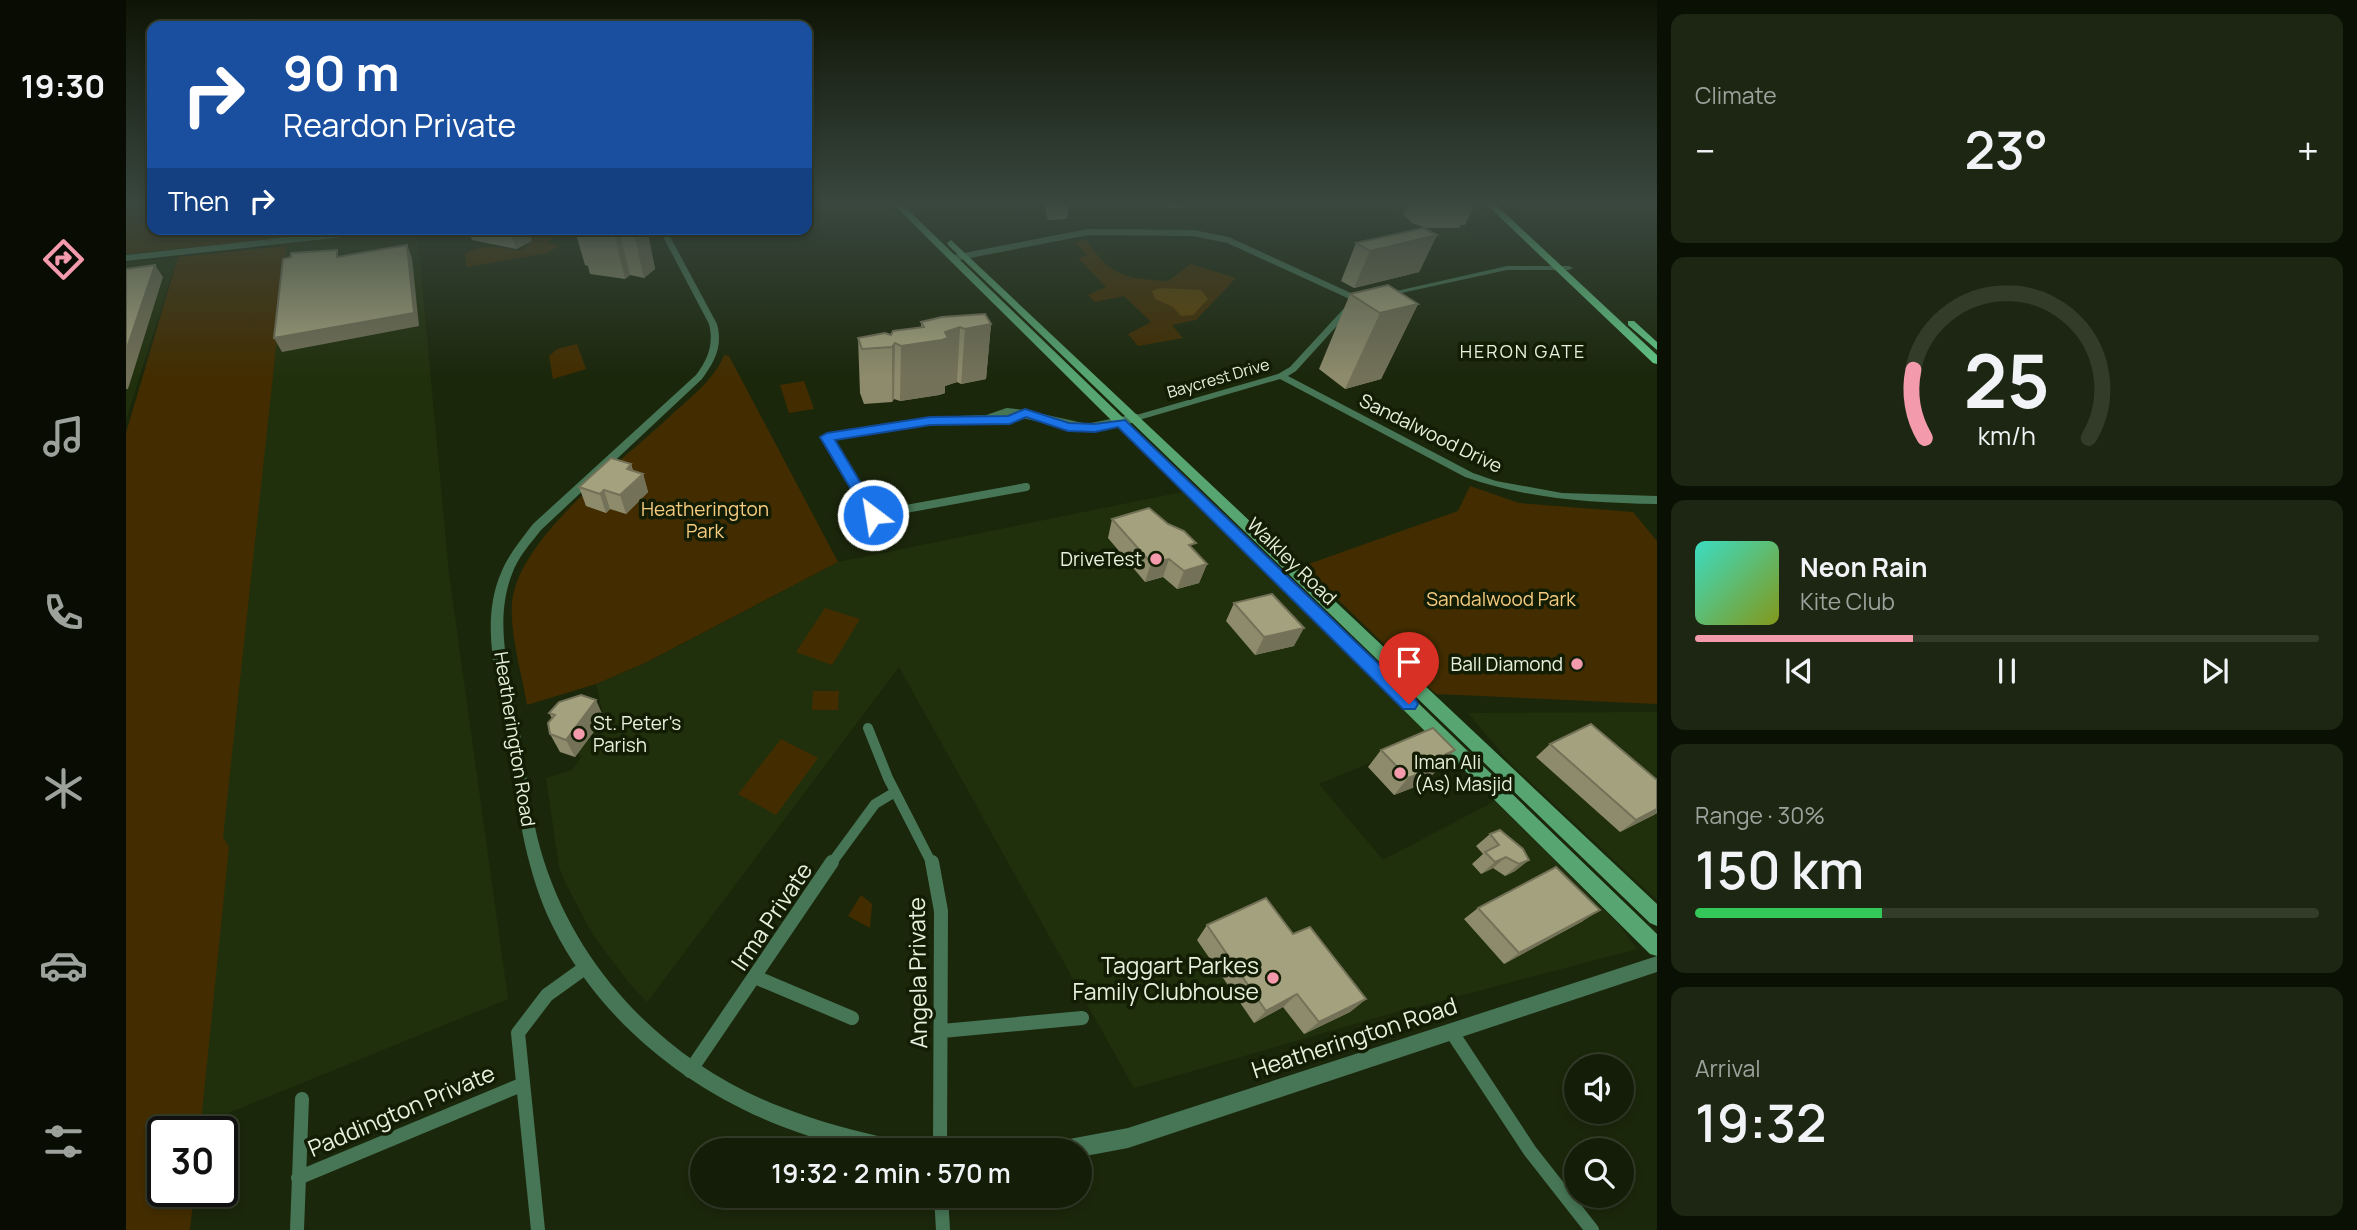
<!DOCTYPE html>
<html lang="en">
<head>
<meta charset="utf-8">
<style>
	:root { --surface:#141d08; --page:#1d2612; --text:#f1f3f6; --muted:#9da29c; --line:#333b29; --accent:#f39aac }
	body { margin:0; font-family:Manrope,sans-serif; background:var(--page); color:var(--text); height:100vh; display:flex; flex-direction:column; font-size:26px; white-space:nowrap }
	* { box-sizing:border-box; margin:0 }
	p { font-size:23px; color:var(--muted) }
	.icon { flex:none; width:38px; height:38px; fill:none; stroke:currentColor; stroke-width:2; stroke-linecap:round; stroke-linejoin:round }
	.map { position:relative; flex:1; overflow:hidden }
	.sheet { display:flex; flex-direction:column; gap:14px; padding:14px; background:#0b1004; width:700px }
	.sheet>* { flex:none }
	.top-card { position:absolute; left:21px; top:21px; width:665px; height:214px; border-radius:14px; box-shadow:0 4px 10px #0003,0 0 0 2px var(--line); background:#1a4fa0; color:#fff; overflow:hidden }
	.controls { position:absolute; left:1438px; top:1054px; display:grid; gap:14px }
	.controls a { display:grid; place-items:center; width:70px; height:70px; border-radius:50%; background:var(--surface); box-shadow:0 4px 10px #0003,0 0 0 2px var(--line); font-size:35px }
	.speed { position:absolute; left:21px; top:1116px; display:flex; gap:14px; font-size:35px; font-weight:700; text-align:center }
	.speed>* { display:grid; place-content:center; width:91px; height:91px; border-radius:50%; background:var(--surface); box-shadow:0 4px 10px #0003,0 0 0 2px var(--line); line-height:1 }
	.speed .limit { border:4px solid #111; border-radius:10px; background:#fff; color:#111 }
	.pin { position:absolute; display:grid; place-items:center; width:60px; height:60px; color:#fff; margin:-72px -30px; border-radius:50% 50% 50% 0; rotate:-45deg; box-shadow:0 0 7px #0007 }
	.pin .icon { rotate:45deg }
	.me { position:absolute; width:77px; margin:-38px; rotate:329deg; stroke-linejoin:round; filter:drop-shadow(0 0 5px #0008) }
	.turn { display:flex; align-items:center; gap:24px; height:147px; padding:0 21px; font-size:32px }
	.turn .icon { width:91px; height:91px; stroke-width:2.5 }
	.turn b { display:block; font-size:49px; line-height:60px }
	.then { display:flex; align-items:center; height:66px; padding:0 21px; background:#0003; gap:14px; font-size:26px }
	.big { font-size:52px; font-weight:600; line-height:1.1 }
	.sheet .card { flex:1; display:flex; flex-direction:column; justify-content:center; gap:10px; min-width:0; padding:0 24px; border-radius:14px; background:var(--page) }
	.sheet .dial { align-items:center; gap:0 }
	.dial svg { height:182px; overflow:visible; fill:none; stroke:var(--line); stroke-width:7; stroke-linecap:round; text-anchor:middle }
	.dial text { fill:var(--text); stroke:none }
	.song { display:flex; align-items:center; gap:21px }
	.cover { width:84px; height:84px; border-radius:10px; background:linear-gradient(135deg,hsl(170 70% 55%),hsl(70 70% 35%)) }
	.played { height:7px; border-radius:4px; background:linear-gradient(90deg,var(--accent) 35%,var(--line) 35%) }
	.keys { display:flex; justify-content:space-around; direction:ltr }
	.heat { display:flex; justify-content:space-between; align-items:center; font-size:38px; direction:ltr }
	.charge { height:10px; border-radius:5px; background:linear-gradient(90deg,#34c759 30%,var(--line) 0) }
	.trip { position:absolute; left:564px; top:1138px; width:402px; height:70px; border-radius:35px; background:var(--surface); box-shadow:0 4px 10px #0003,0 0 0 2px var(--line); font-weight:600; line-height:70px; text-align:center }
	main { display:flex; flex:1; min-height:0 }
	.tab-bar { display:flex; flex-direction:column; width:126px; justify-content:space-around; align-items:center; background:#080c03; color:var(--muted) }
	.tab-bar .icon { width:49px; height:49px }
	.tab-bar .current { color:var(--accent) }
	.tab-bar b { font-size:32px; color:var(--text) }
	.map>svg:first-child { display:block }
	.built { fill:#21300c }
	.green { fill:#432d00 }
	.forest { fill:#5f4304 }
	.lines { fill:none; stroke-linecap:round; stroke-linejoin:round }
	.minor-far3 { stroke:#477656; stroke-width:6 }
	.minor-far2 { stroke:#477656; stroke-width:8 }
	.minor-far1 { stroke:#477656; stroke-width:10 }
	.minor { stroke:#477656; stroke-width:14 }
	.tertiary { fill:#477656; fill-rule:evenodd }
	.secondary { fill:#57a672; fill-rule:evenodd }
	.primary { fill:#63cb88; fill-rule:evenodd }
	.wall { fill:#8d8b6c }
	.shaded-wall { fill:#737158 }
	.building { fill:#a4a27e; stroke:#737158; stroke-width:2 }
	.route { fill:#1a73e8; stroke:#114b97; stroke-width:2 }
	.poi-dot { fill:#f39aac; stroke:#121d03; stroke-width:2.5 }
	.labels { text-anchor:middle; dominant-baseline:central; stroke-width:7; stroke-linejoin:round; paint-order:stroke }
	.far-street-label { font-size:16px; fill:#e7f0de; stroke:#121d03 }
	.far-neighbourhood-label { font-size:18px; letter-spacing:2px; fill:#e7f0de; stroke:#121d03 }
	.street-label { font-size:19px; fill:#e7f0de; stroke:#121d03 }
	.park-label { font-size:19px; fill:#f7cb80; stroke:#121d03 }
	.poi-label { font-size:19px; fill:#e7f0de; stroke:#121d03; text-anchor:end }
	.near-street-label { font-size:23px; fill:#e7f0de; stroke:#121d03 }
	.near-poi-label { font-size:23px; fill:#e7f0de; stroke:#121d03; text-anchor:end }
</style>
</head>
<body>
<main>
<nav class="tab-bar">
<b>19:30</b>
<svg class="icon current" aria-label="directions" viewBox="0 0 24 24"><path d="M12 3l9 9-9 9-9-9zM9 14v-3h6M13 9l2 2-2 2"/></svg>
<svg class="icon" aria-label="music" viewBox="0 0 24 24"><path d="M9 18V5l10-2v13"/><circle cx="6" cy="18" r="3"/><circle cx="16" cy="16" r="3"/></svg>
<svg class="icon" aria-label="phone" viewBox="0 0 24 24"><path d="M5 4h4l2 5-3 2q2 4 5 5l2-3 5 2v4C11 20 4 13 5 4z"/></svg>
<svg class="icon" aria-label="climate" viewBox="0 0 24 24"><path d="M12 3v18M4 7l16 10M4 17L20 7"/></svg>
<svg class="icon" aria-label="car" viewBox="0 0 24 24"><path d="M5 17H2v-5l4-1 3-4h7l3 4 3 1v5h-3M9 17h6M6 11h13"/><circle cx="7" cy="17" r="2"/><circle cx="17" cy="17" r="2"/></svg>
<svg class="icon" aria-label="filters" viewBox="0 0 24 24"><path d="M4 7h16M4 17h16"/><circle cx="9" cy="7" r="2"/><circle cx="15" cy="17" r="2"/></svg>
</nav>
<div class="map">
<svg width="1531" height="1230" viewBox="0 0 1531 1230">
	<rect width="100%" height="100%" fill="#1b270b"/>
	<path class="built" d="M681 204H761L773 217 681 229Z
		M1258 204H1353L1379 230 1341 229 1349 239H1291Z
		M1385 204H1531V223L1403 220Z
		M291 229 323 574 382 999 58 1131 155 242Z
		M51 258 0 420V262Z
		M1061 491 1306 737 1193 784 1257 860 1369 801 1493 925 1511 949 1249 1018 1008 1088 773 667 521 1002 504 984 467 935 440 884 433 867 420 778 446 770 456 756 451 754 478 718 470 684 520 663 712 562Z
		M1531 712V900L1384 763 1342 713Z"/>
	<path class="green" d="M0 204H26V229L224 231 0 254Z
		M436 229 422 243 434 246 421 253 341 267 339 254C355 243 376 247 394 251L407 241 398 230Z
		M961 240C983 276 1001 279 1042 281L1065 264 1110 278 1070 320 1046 325 1057 338 1012 346 1002 334 1025 322 998 296 969 302 962 295 980 287 952 258 961 255 949 242Z
		M161 246 97 837 103 847 74 1132H37V1192H68L64 1230H0V433L52 257Z
		M451 344 460 369 427 379 423 356 431 349Z
		M598 355 603 356 712 562 519 663 470 684 401 705C396 673 384 637 386 604 390 540 495 462 541 419 561 400 588 381 598 355Z
		M678 381 688 409 663 413 654 385Z
		M1344 486 1393 503 1507 512 1531 541V704L1310 694 1177 566 1332 511Z
		M699 608 734 619 706 665 670 652Z
		M687 691H713L712 710H686Z
		M655 739 692 758 650 815 612 794Z
		M735 895 746 904 744 928 722 916Z"/>
	<path class="forest" d="M1034 288 1075 290 1082 299 1067 315 1055 316 1047 307 1029 299 1026 291Z"/>
	<g class="lines">
		<path class="minor-far3" d="M0 258 235 232
			M828 258 962 232 1067 233 1102 240 1233 300"/>
		<path class="minor-far2" d="M881 412 897 414 884 420 861 419Z
			M897 414 961 428 1010 418
			M861 419 804 421 701 437 747 515 900 487"/>
		<path class="minor-far1" d="M742 728 762 778 806 864
			M705 864 749 804 769 792"/>
		<path class="minor" d="M806 862 815 911 814 1150
			M629 977 726 1018
			M816 1031 956 1018
			M1325 1031 1404 1151 1466 1230
			M564 1071 706 862
			M172 1178 395 1085
			M815 1195 817 1230
			M171 1230 176 1099
			M412 1230 392 1033 421 995 460 967"/>
		<path class="tertiary" d="M231 229H269L235 234H232Z
			M533 229H540L591 324C597 346 589 361 576 379L415 530C404 544 392 557 386 574 367 623 384 676 393 726 400 770 404 818 418 861 455 976 546 1066 658 1108 694 1122 732 1132 770 1140L777 1143 779 1150C762 1150 743 1152 726 1149 707 1146 689 1138 671 1132 568 1096 475 1024 426 925 397 865 391 799 380 735 372 682 353 624 375 573 382 555 395 540 407 524L570 375C582 359 588 344 583 324Z
			M1381 266H1443L1447 268 1443 270H1381L1257 297 1253 295Z
			M1221 305 1228 307 1170 371 1162 376 1347 473 1370 481 1436 493 1531 496V504C1465 503 1402 499 1339 477L1154 379 1013 420H1007L1005 418 1007 416 1152 374 1164 367Z
			M1531 956V972L1002 1148 954 1157V1150H929L931 1143 938 1140 1002 1128Z"/>
		<path class="secondary" d="M767 204H776L1531 934V956L1524 954Z
			M825 240 1531 904V926L1524 923 822 245 821 243Z"/>
		<path class="primary" d="M1360 204H1369L1531 355V364L1527 363Z
			M1502 321H1508L1531 342V350L1502 325Z"/>
	</g>
	<path class="wall" d="M918 204H950L943 206 941 219 922 220Z
		M1035 204H1061V206L1047 209Z
		M1282 204H1349L1339 225H1335L1333 228H1301L1286 223 1277 214Z
		M342 229H402L406 241 390 249 346 240Z
		M442 229H521L529 269 518 278 504 275 499 279 464 274 462 266 459 265 449 231Z
		M1311 235 1293 272 1228 288 1215 281 1230 243Z
		M1224 294 1292 304 1255 379 1219 389 1193 369Z
		M795 322 865 324 860 379 835 384 831 382 819 386V393L813 395 774 401 768 399 766 402 738 404 734 393 732 338 765 335 795 328Z
		M505 464 507 471 517 474 522 492 500 514 484 509 480 513 460 506 453 487Z
		M986 519 1067 550 1081 564 1073 583 1051 589 1037 577 1019 582 982 538Z
		M1108 603 1168 646 1129 655 1100 621Z
		M423 713 478 718 449 757 434 752 424 734 426 718Z
		M1424 744 1531 780V813L1494 832 1410 757Z
		M1255 750H1329L1299 783 1268 795 1242 767Z
		M1364 834 1403 860 1389 871 1379 876 1367 868 1355 874 1346 864 1357 854 1350 846Z
		M1352 908 1457 921 1378 964 1338 919Z
		M1081 925 1167 934 1240 999 1224 1012 1178 1034 1157 1007 1128 1023 1071 940Z"/>
	<path class="shaded-wall" d="M1049 204H1061V206L1047 209Z
		M383 229H402L406 241 390 249Z
		M487 229H493L504 275 499 279Z
		M507 229H521L529 269 518 278Z
		M1311 235 1293 272 1228 288 1244 251Z
		M281 245 286 258 293 326 156 352 148 338Z
		M29 265 37 277 2 389H0V351Z
		M1292 304 1255 379 1219 389 1254 313Z
		M865 324 860 379 835 384 839 329Z
		M834 327 831 382 819 386V393L813 395 774 401 775 346Z
		M769 343 768 399 766 402V347Z
		M505 464 510 480 517 474 522 492 500 514 494 495 501 469Z
		M478 490 484 509 480 513 474 494Z
		M1043 559 1037 577 1019 582 1025 563Z
		M1081 564 1073 583 1051 589 1058 571Z
		M1178 628 1168 646 1129 655 1138 637Z
		M470 700 478 718 449 757 440 740Z
		M1329 750 1299 783 1268 795 1282 778 1314 757Z
		M1531 809V813L1528 815 1494 832 1510 820Z
		M1380 857 1367 868 1355 874 1369 862Z
		M1403 860 1389 871 1379 876 1393 864Z
		M1474 910 1457 921 1378 964 1393 953Z
		M1171 994 1157 1007 1128 1023 1140 1011Z
		M1240 999 1224 1012 1178 1034 1193 1022Z"/>
	<path class="building" d="M1297 228 1311 235 1244 251 1230 243Z
		M281 245 288 313 148 338 157 259 165 257V253L211 250V257Z
		M29 265 0 351V269Z
		M1262 285 1292 304 1254 313 1224 294Z
		M859 314 865 324 839 329 834 327 819 332 822 338 816 340 775 346 769 343 766 347 736 349 732 338 759 333 765 335 767 331 798 327 795 322 816 317Z
		M485 458 505 464 501 469 517 474 494 495 478 490 474 494 453 487Z
		M1023 508 1042 524 1058 531 1070 543 1063 545 1081 564 1058 571 1043 559 1025 563 986 519Z
		M1146 594 1178 628 1138 637 1108 603Z
		M455 695 470 700 440 740 424 734 422 723 429 715 423 713 433 702Z
		M1465 724 1531 780V809L1510 820 1424 744Z
		M1307 728 1329 750 1314 757V766L1282 778 1255 750Z
		M1374 830 1397 849 1403 860 1393 864 1380 857 1369 862 1359 852 1373 845 1364 834Z
		M1430 867 1474 910 1393 953 1352 908Z
		M1140 898 1167 934 1184 927 1240 999 1193 1022 1171 994 1140 1011 1081 925Z"/>
	<linearGradient id="sky" x2="0" y2="1"><stop stop-color="#0f1506"/><stop offset="0.54" stop-color="#39473f"/><stop offset="1" stop-color="#39473f" stop-opacity="0"/></linearGradient>
	<rect width="1531" height="376" fill="url(#sky)"/>
	<path class="route" d="M899 409 943 423 969 424 999 420 1289 699 1292 704 1289 709H1277L992 427 969 432 942 431 900 417 884 424 804 425 709 440 754 515 747 520 742 518 694 437 701 433 804 417 882 416Z"/>
	<g class="poi-dot">
		<circle cx="1030" cy="559" r="7"/>
		<circle cx="1451" cy="664" r="7"/>
		<circle cx="453" cy="734" r="7"/>
		<circle cx="1274" cy="773" r="7"/>
		<circle cx="1147" cy="978" r="7"/>
	</g>
	<g class="labels">
		<g class="far-street-label">
			<text transform="translate(1092 378) rotate(-16)">Baycrest Drive</text>
		</g>
		<g class="far-neighbourhood-label">
			<text x="1397" y="351">HERON GATE</text>
		</g>
		<g class="street-label">
			<text transform="translate(1305 433) rotate(26)">Sandalwood Drive</text>
			<text transform="translate(1166 561) rotate(44)">Walkley Road</text>
			<text transform="translate(389 739) rotate(81)">Heatherington Road</text>
		</g>
		<g class="park-label">
			<text x="579" y="509">Heatherington<tspan x="579" dy="22">Park</tspan></text>
			<text x="1375" y="599">Sandalwood Park</text>
		</g>
		<g class="poi-label">
			<text x="1016" y="559">DriveTest</text>
			<text x="1437" y="664">Ball Diamond</text>
			<text x="467" y="723" text-anchor="start">St. Peter's<tspan x="467" dy="22">Parish</tspan></text>
			<text x="1288" y="762" text-anchor="start">Iman Ali<tspan x="1288" dy="22">(As) Masjid</tspan></text>
		</g>
		<g class="near-street-label">
			<text transform="translate(645 916) rotate(-56)">Irma Private</text>
			<text transform="translate(791 973) rotate(-91)">Angela Private</text>
			<text transform="translate(1228 1037) rotate(-18)">Heatherington Road</text>
			<text transform="translate(275 1110) rotate(-23)">Paddington Private</text>
		</g>
		<g class="near-poi-label">
			<text x="1133" y="965">Taggart Parkes<tspan x="1133" dy="26">Family Clubhouse</tspan></text>
		</g>
	</g>
</svg>
<div class="controls">
<a><svg class="icon" aria-label="sound" viewBox="0 0 24 24"><path d="M4 9h4l5-4v14l-5-4H4zM17 9q2 3 0 6"/></svg></a>
<a><svg class="icon" aria-label="search" viewBox="0 0 24 24"><circle cx="10" cy="10" r="6"/><path d="M15 15l6 6"/></svg></a>
</div>
<div class="speed"><div class="limit">30</div></div>
<div class="pin" style="left:1283px;top:704px;background:#d93025"><svg class="icon" aria-label="arrive" viewBox="0 0 24 24"><path d="M6 21V4h12l-3 4 3 4H6"/></svg></div>
<svg class="me" style="left:747px;top:515px" viewBox="-20 -20 40 40"><circle r="17" fill="#1a73e8" stroke="#fff" stroke-width="3"/><path d="M0-11L8 9 0 5-8 9z" fill="#fff"/></svg>
<div class="trip">19:32 · 2 min · 570 m</div>
<div class="top-card">
<div class="turn"><svg class="icon" aria-label="right" viewBox="0 0 24 24"><path d="M7 20v-9h11M14 6l5 5-5 5"/></svg><div><b>90 m</b>Reardon Private</div></div>
<div class="then">Then<svg class="icon" aria-label="right" viewBox="0 0 24 24"><path d="M7 20v-9h11M14 6l5 5-5 5"/></svg></div>
</div>
</div>
<section class="sheet">
<div class="card"><p>Climate</p>
<div class="heat"><a>−</a><b class="big">23°</b><a>+</a></div>
</div>
<div class="card dial"><svg viewBox="0 0 100 80">
<path d="M14 69A42 42 0 1 1 86 69"/>
<path d="M14 69A42 42 0 0 1 9 39" stroke="#f39aac"/>
<text x="50" y="56" font-size="32" font-weight="700">25</text>
<text x="50" y="72" font-size="11">km/h</text>
</svg></div>
<div class="card">
<div class="song"><i class="cover"></i><div><b>Neon Rain</b><p>Kite Club</p></div></div>
<div class="played"></div>
<div class="keys"><svg class="icon" aria-label="previous" viewBox="0 0 24 24"><path d="M18 5L8 12l10 7zM5 5v14"/></svg><svg class="icon" aria-label="pause" viewBox="0 0 24 24"><path d="M8 5v14M16 5v14"/></svg><svg class="icon" aria-label="next" viewBox="0 0 24 24"><path d="M6 5l10 7-10 7zM19 5v14"/></svg></div>
</div>
<div class="card"><p>Range · 30%</p><b class="big">150 km</b><div class="charge"></div></div>
<div class="card"><p>Arrival</p><b class="big">19:32</b></div>
</section>
</main>
</body>
</html>
